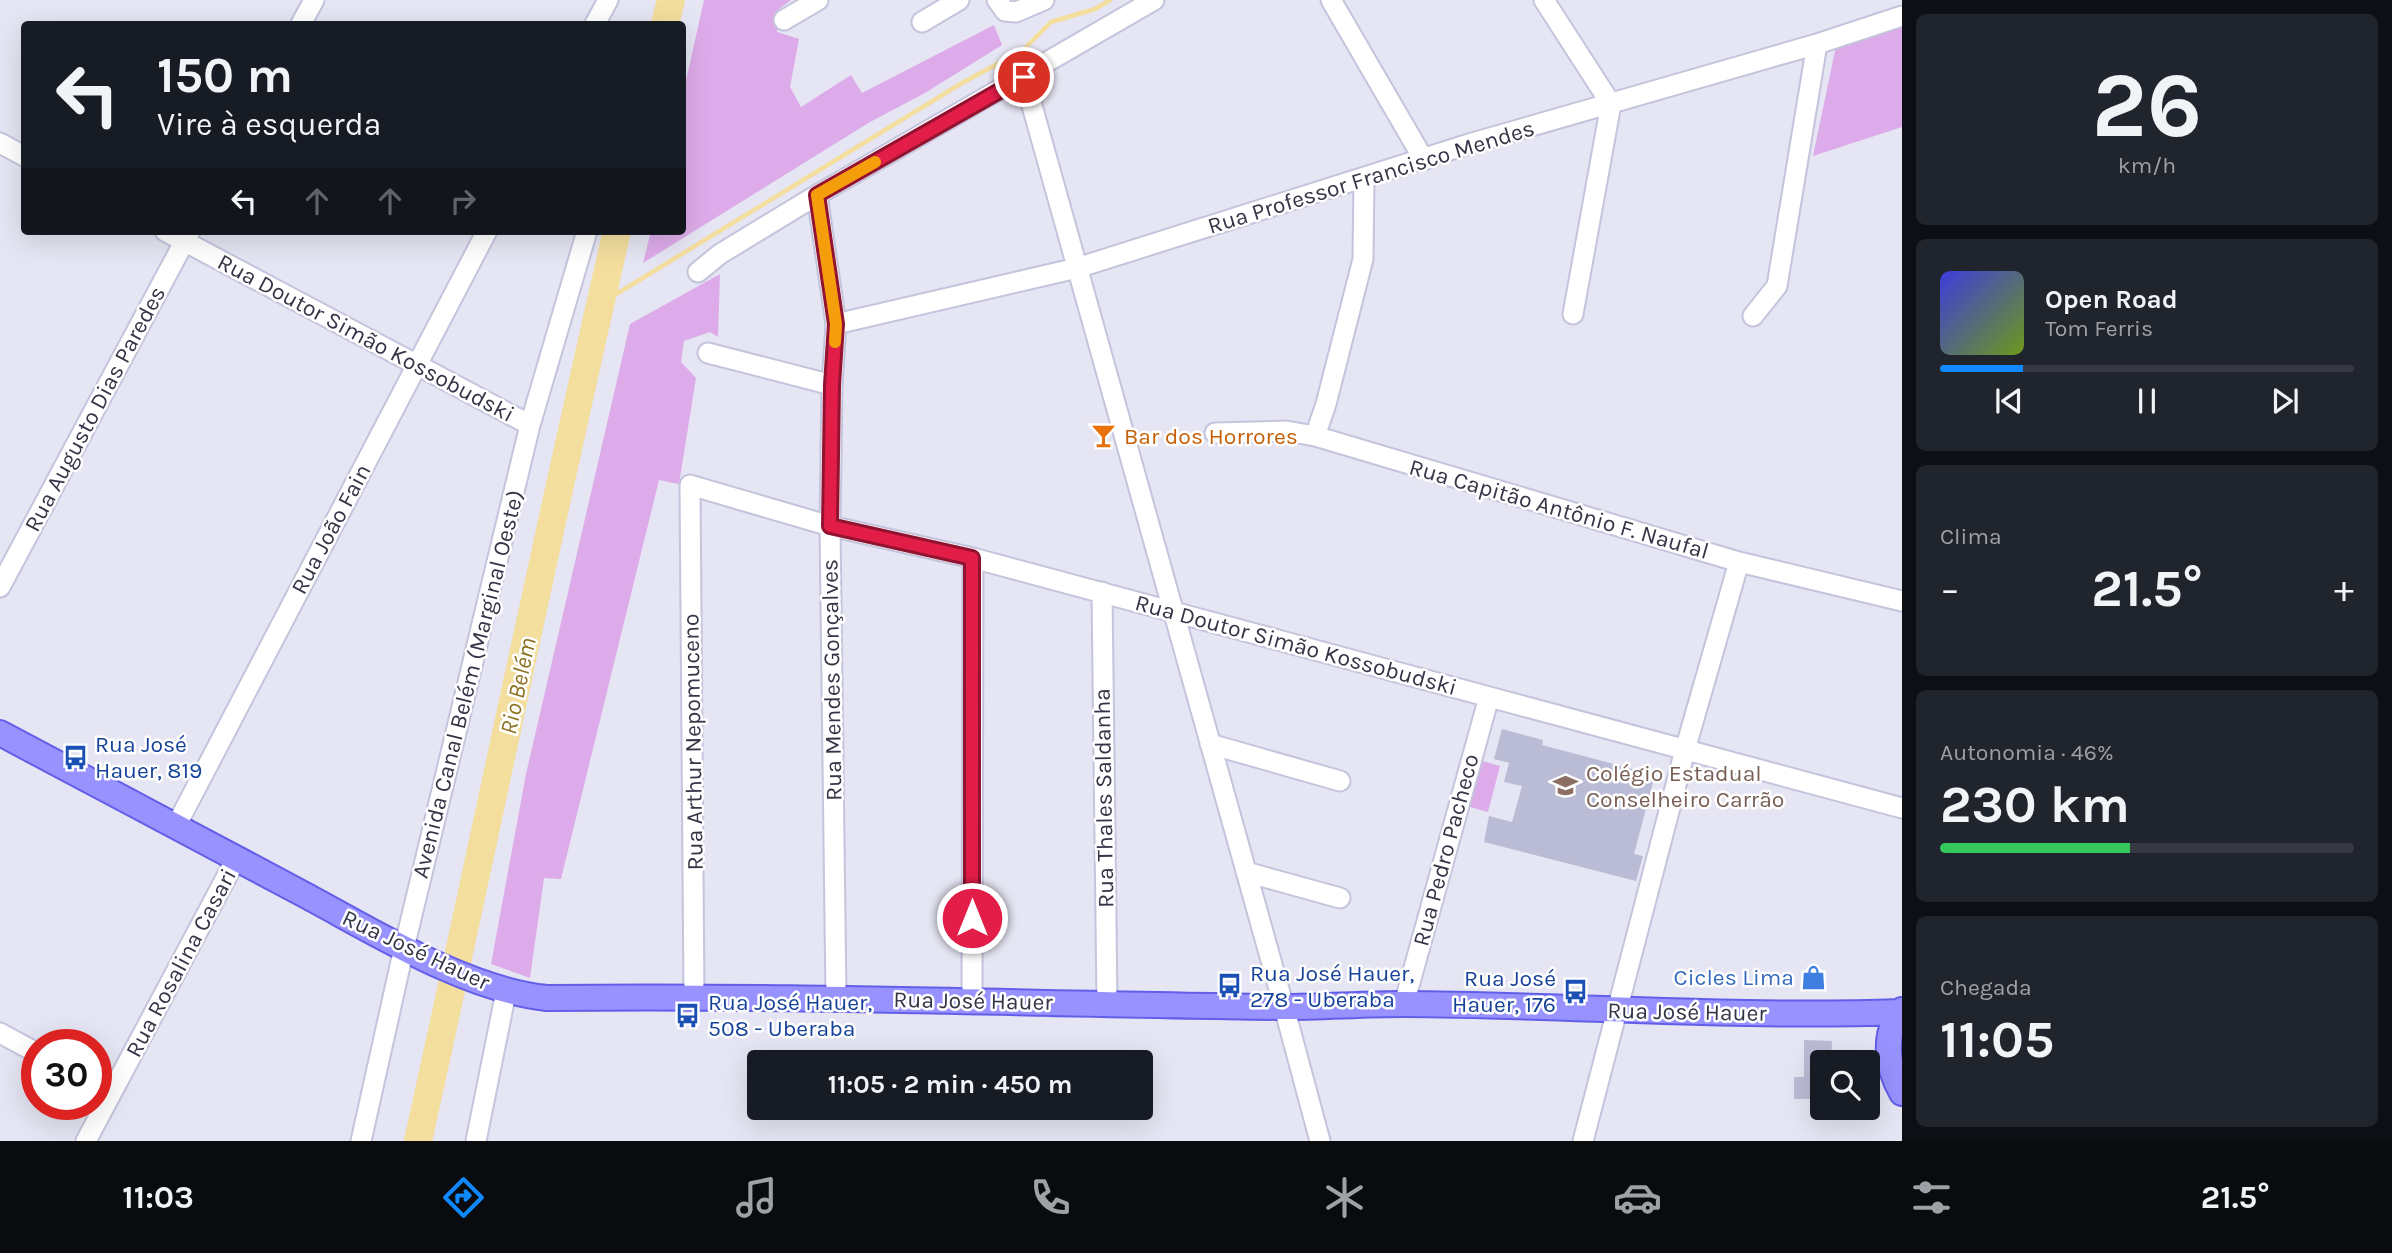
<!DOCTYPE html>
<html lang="pt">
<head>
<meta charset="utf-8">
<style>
	:root { --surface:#171b24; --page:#20242c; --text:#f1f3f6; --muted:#9ea1a6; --line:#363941; --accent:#1089ff }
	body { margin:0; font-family:Karla,sans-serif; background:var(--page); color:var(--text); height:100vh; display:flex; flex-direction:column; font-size:26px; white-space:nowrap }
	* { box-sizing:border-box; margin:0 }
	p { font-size:23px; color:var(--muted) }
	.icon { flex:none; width:38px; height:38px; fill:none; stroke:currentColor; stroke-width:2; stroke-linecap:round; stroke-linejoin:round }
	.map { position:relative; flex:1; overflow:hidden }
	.details { display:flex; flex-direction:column; gap:14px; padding:14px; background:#0d0f14; width:490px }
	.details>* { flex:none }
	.top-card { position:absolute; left:21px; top:21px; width:665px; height:214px; border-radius:7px; box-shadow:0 7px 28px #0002; background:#171b24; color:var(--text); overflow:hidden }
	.tools { position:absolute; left:1810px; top:1050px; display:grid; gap:14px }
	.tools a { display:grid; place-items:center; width:70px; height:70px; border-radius:7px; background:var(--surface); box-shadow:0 7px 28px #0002; font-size:35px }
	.speed { position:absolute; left:21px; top:1029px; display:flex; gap:14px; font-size:35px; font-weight:700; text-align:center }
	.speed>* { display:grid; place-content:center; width:91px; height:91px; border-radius:50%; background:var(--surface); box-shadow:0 7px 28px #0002; line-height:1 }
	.speed .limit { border:10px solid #d22; background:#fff; color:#111 }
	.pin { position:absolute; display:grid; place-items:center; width:60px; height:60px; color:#fff; margin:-30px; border:4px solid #fff; border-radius:50%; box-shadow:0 2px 7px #0007 }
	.me { position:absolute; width:77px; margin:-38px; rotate:0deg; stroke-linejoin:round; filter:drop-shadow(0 0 5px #0008) }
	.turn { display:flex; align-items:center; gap:24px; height:147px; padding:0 21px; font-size:32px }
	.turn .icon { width:91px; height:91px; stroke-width:2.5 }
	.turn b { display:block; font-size:49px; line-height:60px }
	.lanes { display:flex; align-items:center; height:66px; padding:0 21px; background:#0003; justify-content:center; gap:35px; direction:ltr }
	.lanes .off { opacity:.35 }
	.big { font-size:52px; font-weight:700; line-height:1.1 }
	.details .widget { flex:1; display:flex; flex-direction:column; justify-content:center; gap:10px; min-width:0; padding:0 24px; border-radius:10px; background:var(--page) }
	.details .dial { align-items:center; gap:0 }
	.dial b { font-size:91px; line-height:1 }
	.song { display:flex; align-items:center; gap:21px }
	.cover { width:84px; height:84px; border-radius:10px; background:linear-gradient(135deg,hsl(240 70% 55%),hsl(80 70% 35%)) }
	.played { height:7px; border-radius:4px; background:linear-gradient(90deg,var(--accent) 20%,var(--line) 20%) }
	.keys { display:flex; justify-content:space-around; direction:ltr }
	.heat { display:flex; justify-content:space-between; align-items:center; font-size:38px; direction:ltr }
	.charge { height:10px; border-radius:5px; background:linear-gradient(90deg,#34c759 46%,var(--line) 0) }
	.trip { position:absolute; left:747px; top:1050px; width:406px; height:70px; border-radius:7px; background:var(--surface); box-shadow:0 7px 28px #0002; font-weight:700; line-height:70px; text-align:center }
	.tabs { display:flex; height:112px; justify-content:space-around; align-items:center; background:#090b0e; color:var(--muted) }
	.tabs .icon { width:49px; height:49px }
	.tabs .current { color:var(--accent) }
	.tabs b { font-size:32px; color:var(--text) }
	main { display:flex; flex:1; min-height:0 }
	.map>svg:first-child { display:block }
	.green { fill:#ddabe9 }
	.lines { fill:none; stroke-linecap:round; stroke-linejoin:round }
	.stream { stroke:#f3de9e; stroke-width:4.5 }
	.river { stroke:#f3de9e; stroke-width:28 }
	.building { fill:#babbd5 }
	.minor-casing { stroke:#c4c4dd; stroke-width:23 }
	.major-casing { stroke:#635ee8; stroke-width:28 }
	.minor { stroke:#fff; stroke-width:19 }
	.major { stroke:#9892ff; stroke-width:24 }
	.route-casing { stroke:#92132f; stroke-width:18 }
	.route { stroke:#e11d48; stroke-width:12 }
	.slow { stroke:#f59e0b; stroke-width:12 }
	.labels { text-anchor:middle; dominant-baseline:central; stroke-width:5; stroke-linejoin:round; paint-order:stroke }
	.street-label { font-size:23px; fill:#343546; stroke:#fff }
	.food-label { font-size:23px; fill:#c56008; stroke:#fff; text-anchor:start }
	.transit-label { font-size:23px; fill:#164399; stroke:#fff; text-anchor:start }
	.education-label { font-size:23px; fill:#785e54; stroke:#fff; text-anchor:start }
	.shop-label { font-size:23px; fill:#366cbe; stroke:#fff; text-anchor:end }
	.water-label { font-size:24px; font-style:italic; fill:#8d7423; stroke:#fff }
</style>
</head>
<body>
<main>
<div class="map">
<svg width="1902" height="1141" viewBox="0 0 1902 1141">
	<rect width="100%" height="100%" fill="#e5e5f3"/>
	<path class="green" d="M704 0H791L779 9 777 32 799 39 790 87 801 107 851 75 862 93 994 25 1002 45 925 93 870 122 643 263 651 231H682L683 94Z
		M1902 26V127L1813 156 1836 46Z
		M720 274 718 337 710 332 684 341 681 362 696 378 679 484 659 480 561 879 544 878 530 978 491 964 526 774 630 324Z
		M1479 760 1500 766 1488 812 1467 806Z"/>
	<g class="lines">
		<path class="stream" d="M600 304 962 83 1023 50 1051 22 1095 9 1110 0"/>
		<path class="river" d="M665 24 671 0
			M418 1141C485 838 547 533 617 231"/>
	</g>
	<path class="building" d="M1502 729 1543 740 1542 745 1655 775 1634 854 1643 856 1636 881 1484 842 1489 816 1512 822 1522 786 1504 782 1509 763 1494 759Z
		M1804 1040 1832 1041 1831 1062H1822V1099H1794V1077H1804Z"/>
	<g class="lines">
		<defs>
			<path id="minor" d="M997 0 1005 11 1016 12 1044 0
				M1331 0 1424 160
				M1544 0 1611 104 1573 314
				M784 20 818 0
				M922 22 959 0
				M301 24 314 0
				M595 24 608 0
				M1024 77 1284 1007 1320 1141
				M0 143 24 156
				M817 195 836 324 832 385 830 526 836 999
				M165 231 530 425
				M698 272 720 254 817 195 1154 0
				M1753 316 1777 286 1817 44
				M836 324 1077 268 1469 144 1817 44 1902 16
				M708 353 832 385
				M1215 433 1286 431 1315 436 1739 562 1902 601
				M1315 436 1326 404 1363 259 1364 178
				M0 587 190 231
				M1102 592 1107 1003
				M1210 744 1340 781
				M176 826 487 231
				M1246 872 1340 898
				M694 998 690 485 830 526 973 558 1902 808
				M972 1001 973 558
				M1404 1004 1489 697
				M0 1033 37 1053
				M86 1141 236 859
				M361 1141 404 948 530 425 587 231
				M476 1141 506 992
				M1583 1141 1685 750 1739 562"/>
			<path id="major" d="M0 733C102 787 203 841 305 895 376 933 467 990 547 998 792 995 1037 1004 1281 1007 1322 1007 1363 1004 1404 1004 1569 1005 1734 1018 1900 1012
				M1902 1010C1882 1034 1887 1067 1902 1093"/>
		</defs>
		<use href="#minor" class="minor-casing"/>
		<use href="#major" class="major-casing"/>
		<use href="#minor" class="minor"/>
		<use href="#major" class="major"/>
	</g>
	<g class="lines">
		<defs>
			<path id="route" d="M972 918V558L830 526 832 385 836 324 817 195 1024 77"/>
		</defs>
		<use href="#route" class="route-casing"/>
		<use href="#route" class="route"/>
		<path class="slow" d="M835 342 836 324 817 195 875 162"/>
	</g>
	<defs>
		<symbol id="bar-bare" viewBox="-9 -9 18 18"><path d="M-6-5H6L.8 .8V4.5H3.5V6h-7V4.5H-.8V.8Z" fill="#e8710a" stroke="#fff" stroke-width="2.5" paint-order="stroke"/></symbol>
		<symbol id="bus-bare" viewBox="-9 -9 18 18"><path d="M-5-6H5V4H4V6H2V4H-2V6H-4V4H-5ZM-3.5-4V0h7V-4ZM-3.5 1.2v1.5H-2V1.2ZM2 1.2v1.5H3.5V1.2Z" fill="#1a4fb4" stroke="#fff" stroke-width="2.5" paint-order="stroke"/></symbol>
		<symbol id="school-bare" viewBox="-9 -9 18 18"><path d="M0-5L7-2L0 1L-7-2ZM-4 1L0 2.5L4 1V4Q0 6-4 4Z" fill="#8d6e63" stroke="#fff" stroke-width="2.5" paint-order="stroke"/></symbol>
		<symbol id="shop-bare" viewBox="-9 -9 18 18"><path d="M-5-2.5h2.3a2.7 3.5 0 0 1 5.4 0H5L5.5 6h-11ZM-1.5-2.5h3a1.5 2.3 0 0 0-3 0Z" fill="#3f7fe0" stroke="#fff" stroke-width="2.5" paint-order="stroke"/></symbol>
	</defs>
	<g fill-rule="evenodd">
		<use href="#bar-bare" x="1086" y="418" width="35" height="35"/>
		<use href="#bus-bare" x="58" y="740" width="35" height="35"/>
		<use href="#school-bare" x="1548" y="768" width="35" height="35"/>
		<use href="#shop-bare" x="1796" y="960" width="35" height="35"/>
		<use href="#bus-bare" x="1212" y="968" width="35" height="35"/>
		<use href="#bus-bare" x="1558" y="974" width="35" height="35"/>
		<use href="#bus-bare" x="670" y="998" width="35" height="35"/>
	</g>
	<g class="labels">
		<g class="street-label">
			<text transform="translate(1371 177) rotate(-17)">Rua Professor Francisco Mendes</text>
			<text transform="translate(366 338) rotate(28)">Rua Doutor Simão Kossobudski</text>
			<text transform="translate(95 409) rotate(-62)">Rua Augusto Dias Paredes</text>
			<text transform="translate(1559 509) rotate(16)">Rua Capitão Antônio F. Naufal</text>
			<text transform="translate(331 529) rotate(-62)">Rua João Fain</text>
			<text transform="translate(1296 645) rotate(15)">Rua Doutor Simão Kossobudski</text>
			<text transform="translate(832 680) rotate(-91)">Rua Mendes Gonçalves</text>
			<text transform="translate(468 684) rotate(-76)">Avenida Canal Belém (Marginal Oeste)</text>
			<text transform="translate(693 742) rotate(-91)">Rua Arthur Nepomuceno</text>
			<text transform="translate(1104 798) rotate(-91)">Rua Thales Saldanha</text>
			<text transform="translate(1446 850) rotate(-75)">Rua Pedro Pacheco</text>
			<text transform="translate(416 950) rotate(25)">Rua José Hauer</text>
			<text transform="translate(181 963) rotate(-62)">Rua Rosalina Casari</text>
			<text transform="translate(973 1001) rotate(1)">Rua José Hauer</text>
			<text transform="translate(1687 1012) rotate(1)">Rua José Hauer</text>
		</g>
		<g class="food-label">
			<text x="1124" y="436">Bar dos Horrores</text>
		</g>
		<g class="transit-label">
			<text x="95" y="744">Rua José<tspan x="95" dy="26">Hauer, 819</tspan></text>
			<text x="1250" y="973">Rua José Hauer,<tspan x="1250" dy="26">278 - Uberaba</tspan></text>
			<text x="1556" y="978" text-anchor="end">Rua José<tspan x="1556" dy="26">Hauer, 176</tspan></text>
			<text x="708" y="1002">Rua José Hauer,<tspan x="708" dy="26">508 - Uberaba</tspan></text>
		</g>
		<g class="education-label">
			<text x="1586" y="773">Colégio Estadual<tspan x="1586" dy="26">Conselheiro Carrão</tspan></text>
		</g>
		<g class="shop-label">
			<text x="1794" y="977">Cicles Lima</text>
		</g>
		<g class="water-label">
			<text transform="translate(518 686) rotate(-78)">Rio Belém</text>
		</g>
	</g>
</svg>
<div class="tools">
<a><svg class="icon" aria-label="search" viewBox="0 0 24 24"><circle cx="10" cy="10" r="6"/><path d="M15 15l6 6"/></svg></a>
</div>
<div class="speed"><div class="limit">30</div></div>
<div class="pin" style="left:1024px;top:77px;background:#d93025"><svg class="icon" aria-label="arrive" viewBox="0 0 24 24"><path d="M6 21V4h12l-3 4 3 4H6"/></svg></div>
<svg class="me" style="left:972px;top:918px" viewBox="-20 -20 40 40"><circle r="17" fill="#e11d48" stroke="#fff" stroke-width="3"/><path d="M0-11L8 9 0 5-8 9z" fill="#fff"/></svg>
<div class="trip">11:05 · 2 min · 450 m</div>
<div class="top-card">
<div class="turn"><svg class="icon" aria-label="left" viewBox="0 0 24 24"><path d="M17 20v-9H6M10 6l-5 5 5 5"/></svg><div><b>150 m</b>Vire à esquerda</div></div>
<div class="lanes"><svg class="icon" aria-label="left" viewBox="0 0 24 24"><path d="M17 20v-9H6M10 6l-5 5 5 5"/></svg><svg class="icon off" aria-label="ahead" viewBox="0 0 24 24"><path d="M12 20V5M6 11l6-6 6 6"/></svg><svg class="icon off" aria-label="ahead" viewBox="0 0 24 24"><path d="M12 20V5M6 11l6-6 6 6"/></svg><svg class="icon off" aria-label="right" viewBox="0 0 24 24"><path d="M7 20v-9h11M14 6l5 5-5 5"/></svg></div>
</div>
</div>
<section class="details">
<div class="widget dial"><b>26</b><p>km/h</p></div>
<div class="widget">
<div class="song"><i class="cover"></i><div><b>Open Road</b><p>Tom Ferris</p></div></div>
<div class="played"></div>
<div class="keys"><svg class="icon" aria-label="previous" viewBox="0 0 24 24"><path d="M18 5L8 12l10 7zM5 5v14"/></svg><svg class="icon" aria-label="pause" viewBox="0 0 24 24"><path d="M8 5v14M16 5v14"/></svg><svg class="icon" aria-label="next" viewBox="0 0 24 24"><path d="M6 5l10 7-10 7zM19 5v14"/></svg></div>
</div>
<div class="widget"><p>Clima</p>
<div class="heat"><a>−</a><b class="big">21.5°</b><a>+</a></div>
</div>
<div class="widget"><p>Autonomia · 46%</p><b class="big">230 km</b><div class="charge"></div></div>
<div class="widget"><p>Chegada</p><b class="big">11:05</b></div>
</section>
</main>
<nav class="tabs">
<b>11:03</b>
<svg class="icon current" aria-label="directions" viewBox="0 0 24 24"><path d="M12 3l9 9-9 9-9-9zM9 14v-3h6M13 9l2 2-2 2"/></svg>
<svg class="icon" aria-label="music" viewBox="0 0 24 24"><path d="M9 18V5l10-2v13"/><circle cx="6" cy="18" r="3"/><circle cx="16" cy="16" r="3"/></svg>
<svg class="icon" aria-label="phone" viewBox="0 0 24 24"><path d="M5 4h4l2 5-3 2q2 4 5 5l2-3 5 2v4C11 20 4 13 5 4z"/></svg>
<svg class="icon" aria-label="climate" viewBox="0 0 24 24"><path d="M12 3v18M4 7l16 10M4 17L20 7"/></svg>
<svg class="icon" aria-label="car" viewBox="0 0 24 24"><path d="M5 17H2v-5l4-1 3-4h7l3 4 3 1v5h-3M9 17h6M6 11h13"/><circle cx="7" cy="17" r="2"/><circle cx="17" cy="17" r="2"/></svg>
<svg class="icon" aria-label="filters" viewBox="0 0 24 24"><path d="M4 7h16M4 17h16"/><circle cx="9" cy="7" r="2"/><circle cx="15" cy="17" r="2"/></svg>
<b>21.5°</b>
</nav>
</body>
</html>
